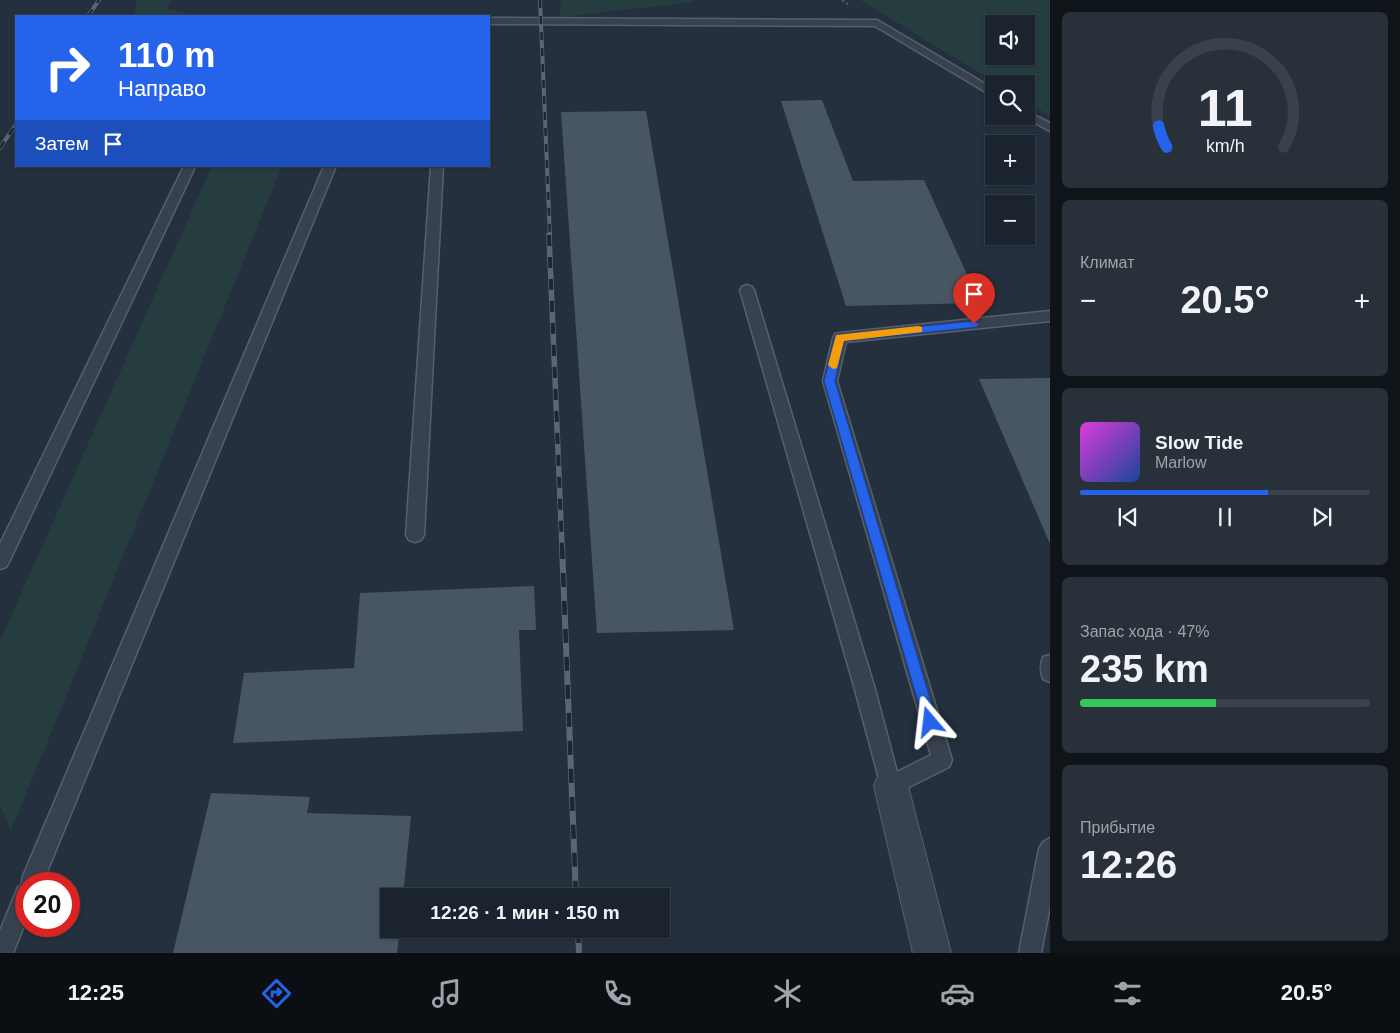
<!DOCTYPE html>
<html lang="ru">
<head>
<meta charset="utf-8">
<style>
	:root { --surface:#1b242e; --page:#28303a; --text:#f1f3f6; --muted:#a0a4aa; --line:#39414a; --accent:#2563eb }
	body { margin:0; font-family:Helvetica,sans-serif; background:var(--page); color:var(--text); height:100vh; display:flex; flex-direction:column; font-size:19px; white-space:nowrap }
	* { box-sizing:border-box; margin:0 }
	p { font-size:16px; color:var(--muted) }
	.icon { flex:none; width:28px; height:28px; fill:none; stroke:currentColor; stroke-width:2; stroke-linecap:round; stroke-linejoin:round }
	.map { position:relative; flex:1; overflow:hidden }
	.details { display:flex; flex-direction:column; gap:12px; padding:12px; background:#0f1419; width:350px }
	.details>* { flex:none }
	.hud { position:absolute; left:15px; top:15px; width:475px; height:152px; border-radius:0px; box-shadow:0 1px 4px #0004,0 0 0 1px var(--line); background:#2563eb; color:#fff; overflow:hidden }
	.buttons { position:absolute; left:985px; top:15px; display:grid; gap:10px }
	.buttons a { display:grid; place-items:center; width:50px; height:50px; border-radius:0px; background:var(--surface); box-shadow:0 1px 4px #0004,0 0 0 1px var(--line); font-size:25px }
	.speed { position:absolute; left:15px; top:872px; display:flex; gap:10px; font-size:25px; font-weight:700; text-align:center }
	.speed>* { display:grid; place-content:center; width:65px; height:65px; border-radius:50%; background:var(--surface); box-shadow:0 1px 4px #0004,0 0 0 1px var(--line); line-height:1 }
	.speed .limit { border:8px solid #d22; background:#fff; color:#111 }
	.pin { position:absolute; display:grid; place-items:center; width:42px; height:42px; color:#fff; margin:-51px -21px; border-radius:50% 50% 50% 0; rotate:-45deg; box-shadow:0 0 5px #0007 }
	.pin .icon { rotate:45deg }
	.me { position:absolute; width:55px; margin:-28px; rotate:343deg; stroke-linejoin:round; filter:drop-shadow(0 0 4px #0008) }
	.turn { display:flex; align-items:center; gap:18px; height:105px; padding:0 20px; font-size:22px }
	.turn .icon { width:65px; height:65px; stroke-width:2.5 }
	.turn b { display:block; font-size:35px; line-height:42px }
	.then { display:flex; align-items:center; height:48px; padding:0 20px; background:#0003; gap:10px; font-size:19px }
	.big { font-size:38px; font-weight:700; line-height:1.1 }
	.details .card { flex:1; display:flex; flex-direction:column; justify-content:center; gap:8px; min-width:0; padding:0 18px; border-radius:8px; background:var(--page) }
	.details .dial { align-items:center; gap:0 }
	.dial svg { height:130px; overflow:visible; fill:none; stroke:var(--line); stroke-width:7; stroke-linecap:round; text-anchor:middle }
	.dial text { fill:var(--text); stroke:none }
	.song { display:flex; align-items:center; gap:15px }
	.cover { width:60px; height:60px; border-radius:8px; background:linear-gradient(135deg,hsl(300 70% 55%),hsl(220 70% 35%)) }
	.played { height:5px; border-radius:2px; background:linear-gradient(90deg,var(--accent) 65%,var(--line) 65%) }
	.keys { display:flex; justify-content:space-around; direction:ltr }
	.heat { display:flex; justify-content:space-between; align-items:center; font-size:28px; direction:ltr }
	.charge { height:8px; border-radius:4px; background:linear-gradient(90deg,#34c759 47%,var(--line) 0) }
	.trip { position:absolute; left:380px; top:888px; width:290px; height:50px; border-radius:0px; background:var(--surface); box-shadow:0 1px 4px #0004,0 0 0 1px var(--line); font-weight:700; line-height:50px; text-align:center }
	.tabs { display:flex; height:80px; justify-content:space-around; align-items:center; background:#0b0e12; color:var(--muted) }
	.tabs .icon { width:35px; height:35px }
	.tabs .active { color:var(--accent) }
	.tabs b { font-size:22px; color:var(--text) }
	main { display:flex; flex:1; min-height:0 }
	.map>svg:first-child { display:block }
	.green { fill:#263d3f; fill-rule:evenodd }
	.building { fill:#485664 }
	.lines { fill:none; stroke-linecap:round; stroke-linejoin:round }
	.lane-casing { stroke:#56606c; stroke-width:3 }
	.street-casing { stroke:#56606c; stroke-width:2 }
	.path { stroke:#445a5c; stroke-width:2.5; stroke-dasharray:2.5 2.5; stroke-linecap:butt }
	.lane { fill:#38424e; fill-rule:evenodd }
	.street { fill:#38424e; fill-rule:evenodd }
	.rail-far2-casing { stroke:#596775; stroke-width:4 }
	.rail-far1-casing { stroke:#596775; stroke-width:5.5 }
	.rail-casing { stroke:#596775; stroke-width:6 }
	.rail-far2 { stroke:#1d2733; stroke-width:2.5; stroke-dasharray:8; stroke-linecap:butt }
	.rail-far1 { stroke:#1d2733; stroke-width:4; stroke-dasharray:11; stroke-linecap:butt }
	.rail { stroke:#1d2733; stroke-width:4.5; stroke-dasharray:14; stroke-linecap:butt }
	.route { fill:#2563eb; stroke:#184099 }
	.slow { fill:#f59e0b }
</style>
</head>
<body>
<main>
<div class="map">
<svg width="1050" height="953" viewBox="0 0 1050 953">
	<rect width="100%" height="100%" fill="#24303e"/>
	<path class="green" d="M137 0H171L167 9 207 16H134Z
		M561 0H694V2L560 17Z
		M860 0H1050V116L1026 101V84H998ZM994 24H1026V56H994Z
		M212 166H282L11 831 0 804V641Z"/>
	<path class="building" d="M822 100 853 181 924 180 980 303 846 306 781 101Z
		M646 111 734 630 597 633 561 112Z
		M1050 378V544L979 379Z
		M534 586 536 630H519L523 731 233 743 244 673 354 668 360 593Z
		M211 793 310 797 307 813 411 816 403 896H389V929H400L397 953H173Z"/>
	<g class="lines">
		<defs>
			<path id="lane" d="M489 18 877 20 994 89V97L875 26 489 24Z
				M1026 111 1050 123V131L1022 116H1026Z
				M184 166H192L194 169 9 562 6 567 0 569V544Z
				M324 166H336L42 884H26V921L13 953H0V931L18 887 21 886 23 876Z
				M431 166H443L424 535 421 540 415 542 409 540 406 535Z
				M747 285 752 287 754 290 874 686 897 772 931 755 823 381 833 338 835 334 840 333 1050 311V321L846 342 837 381 952 760 949 767 891 796 884 793 881 786 854 686 740 290 742 287Z
				M1050 655V682L1043 679C1040 671 1040 665 1043 657Z
				M1050 838V906L1041 953H1019L1039 849 1043 842Z"/>
			<path id="street" d="M891 769 903 774 908 786 951 953H913L874 786 879 774Z"/>
		</defs>
		<use href="#lane" class="lane-casing"/>
		<use href="#street" class="street-casing"/>
		<path class="path" d="M842 0 849 5"/>
		<use href="#lane" class="lane"/>
		<use href="#street" class="street"/>
		<defs>
			<path id="rail-far2" d="M540 0 550 237
				M88 16 99 0
				M0 148 16 124"/>
			<path id="rail-far1" d="M549 235 562 547"/>
			<path id="rail" d="M562 545 576 896
				M578 929 579 953"/>
		</defs>
		<use href="#rail-far2" class="rail-far2-casing"/>
		<use href="#rail-far1" class="rail-far1-casing"/>
		<use href="#rail" class="rail-casing"/>
		<use href="#rail-far2" class="rail-far2"/>
		<use href="#rail-far1" class="rail-far1"/>
		<use href="#rail" class="rail"/>
	</g>
	<path class="route" d="M974 321 979 324 977 327 844 341 835 381 937 722 935 726 930 728 926 726 924 722 824 381 836 335Z"/>
	<path class="slow" d="M918 326 922 327V332L844 341 837 368 833 369 828 365 836 335Z"/>
</svg>
<div class="buttons">
<a><svg class="icon" aria-label="sound" viewBox="0 0 24 24"><path d="M4 9h4l5-4v14l-5-4H4zM17 9q2 3 0 6"/></svg></a>
<a><svg class="icon" aria-label="search" viewBox="0 0 24 24"><circle cx="10" cy="10" r="6"/><path d="M15 15l6 6"/></svg></a>
<a>+</a>
<a>−</a>
</div>
<div class="speed"><div class="limit">20</div></div>
<div class="pin" style="left:974px;top:324px;background:#d93025"><svg class="icon" aria-label="arrive" viewBox="0 0 24 24"><path d="M6 21V4h12l-3 4 3 4H6"/></svg></div>
<svg class="me" style="left:930px;top:722px" viewBox="-20 -20 40 40"><path d="M0-17L14 15 0 8-14 15z" fill="#2563eb" stroke="#fff" stroke-width="4"/></svg>
<div class="trip">12:26 · 1 мин · 150 m</div>
<div class="hud">
<div class="turn"><svg class="icon" aria-label="right" viewBox="0 0 24 24"><path d="M7 20v-9h11M14 6l5 5-5 5"/></svg><div><b>110 m</b>Направо</div></div>
<div class="then">Затем<svg class="icon" aria-label="arrive" viewBox="0 0 24 24"><path d="M6 21V4h12l-3 4 3 4H6"/></svg></div>
</div>
</div>
<section class="details">
<div class="card dial"><svg viewBox="0 0 100 80">
<path d="M14 69A42 42 0 1 1 86 69"/>
<path d="M14 69A42 42 0 0 1 9 56" stroke="#2563eb"/>
<text x="50" y="56" font-size="32" font-weight="700">11</text>
<text x="50" y="72" font-size="11">km/h</text>
</svg></div>
<div class="card"><p>Климат</p>
<div class="heat"><a>−</a><b class="big">20.5°</b><a>+</a></div>
</div>
<div class="card">
<div class="song"><i class="cover"></i><div><b>Slow Tide</b><p>Marlow</p></div></div>
<div class="played"></div>
<div class="keys"><svg class="icon" aria-label="previous" viewBox="0 0 24 24"><path d="M18 5L8 12l10 7zM5 5v14"/></svg><svg class="icon" aria-label="pause" viewBox="0 0 24 24"><path d="M8 5v14M16 5v14"/></svg><svg class="icon" aria-label="next" viewBox="0 0 24 24"><path d="M6 5l10 7-10 7zM19 5v14"/></svg></div>
</div>
<div class="card"><p>Запас хода · 47%</p><b class="big">235 km</b><div class="charge"></div></div>
<div class="card"><p>Прибытие</p><b class="big">12:26</b></div>
</section>
</main>
<nav class="tabs">
<b>12:25</b>
<svg class="icon active" aria-label="directions" viewBox="0 0 24 24"><path d="M12 3l9 9-9 9-9-9zM9 14v-3h6M13 9l2 2-2 2"/></svg>
<svg class="icon" aria-label="music" viewBox="0 0 24 24"><path d="M9 18V5l10-2v13"/><circle cx="6" cy="18" r="3"/><circle cx="16" cy="16" r="3"/></svg>
<svg class="icon" aria-label="phone" viewBox="0 0 24 24"><path d="M5 4h4l2 5-3 2q2 4 5 5l2-3 5 2v4C11 20 4 13 5 4z"/></svg>
<svg class="icon" aria-label="climate" viewBox="0 0 24 24"><path d="M12 3v18M4 7l16 10M4 17L20 7"/></svg>
<svg class="icon" aria-label="car" viewBox="0 0 24 24"><path d="M5 17H2v-5l4-1 3-4h7l3 4 3 1v5h-3M9 17h6M6 11h13"/><circle cx="7" cy="17" r="2"/><circle cx="17" cy="17" r="2"/></svg>
<svg class="icon" aria-label="filters" viewBox="0 0 24 24"><path d="M4 7h16M4 17h16"/><circle cx="9" cy="7" r="2"/><circle cx="15" cy="17" r="2"/></svg>
<b>20.5°</b>
</nav>
</body>
</html>
